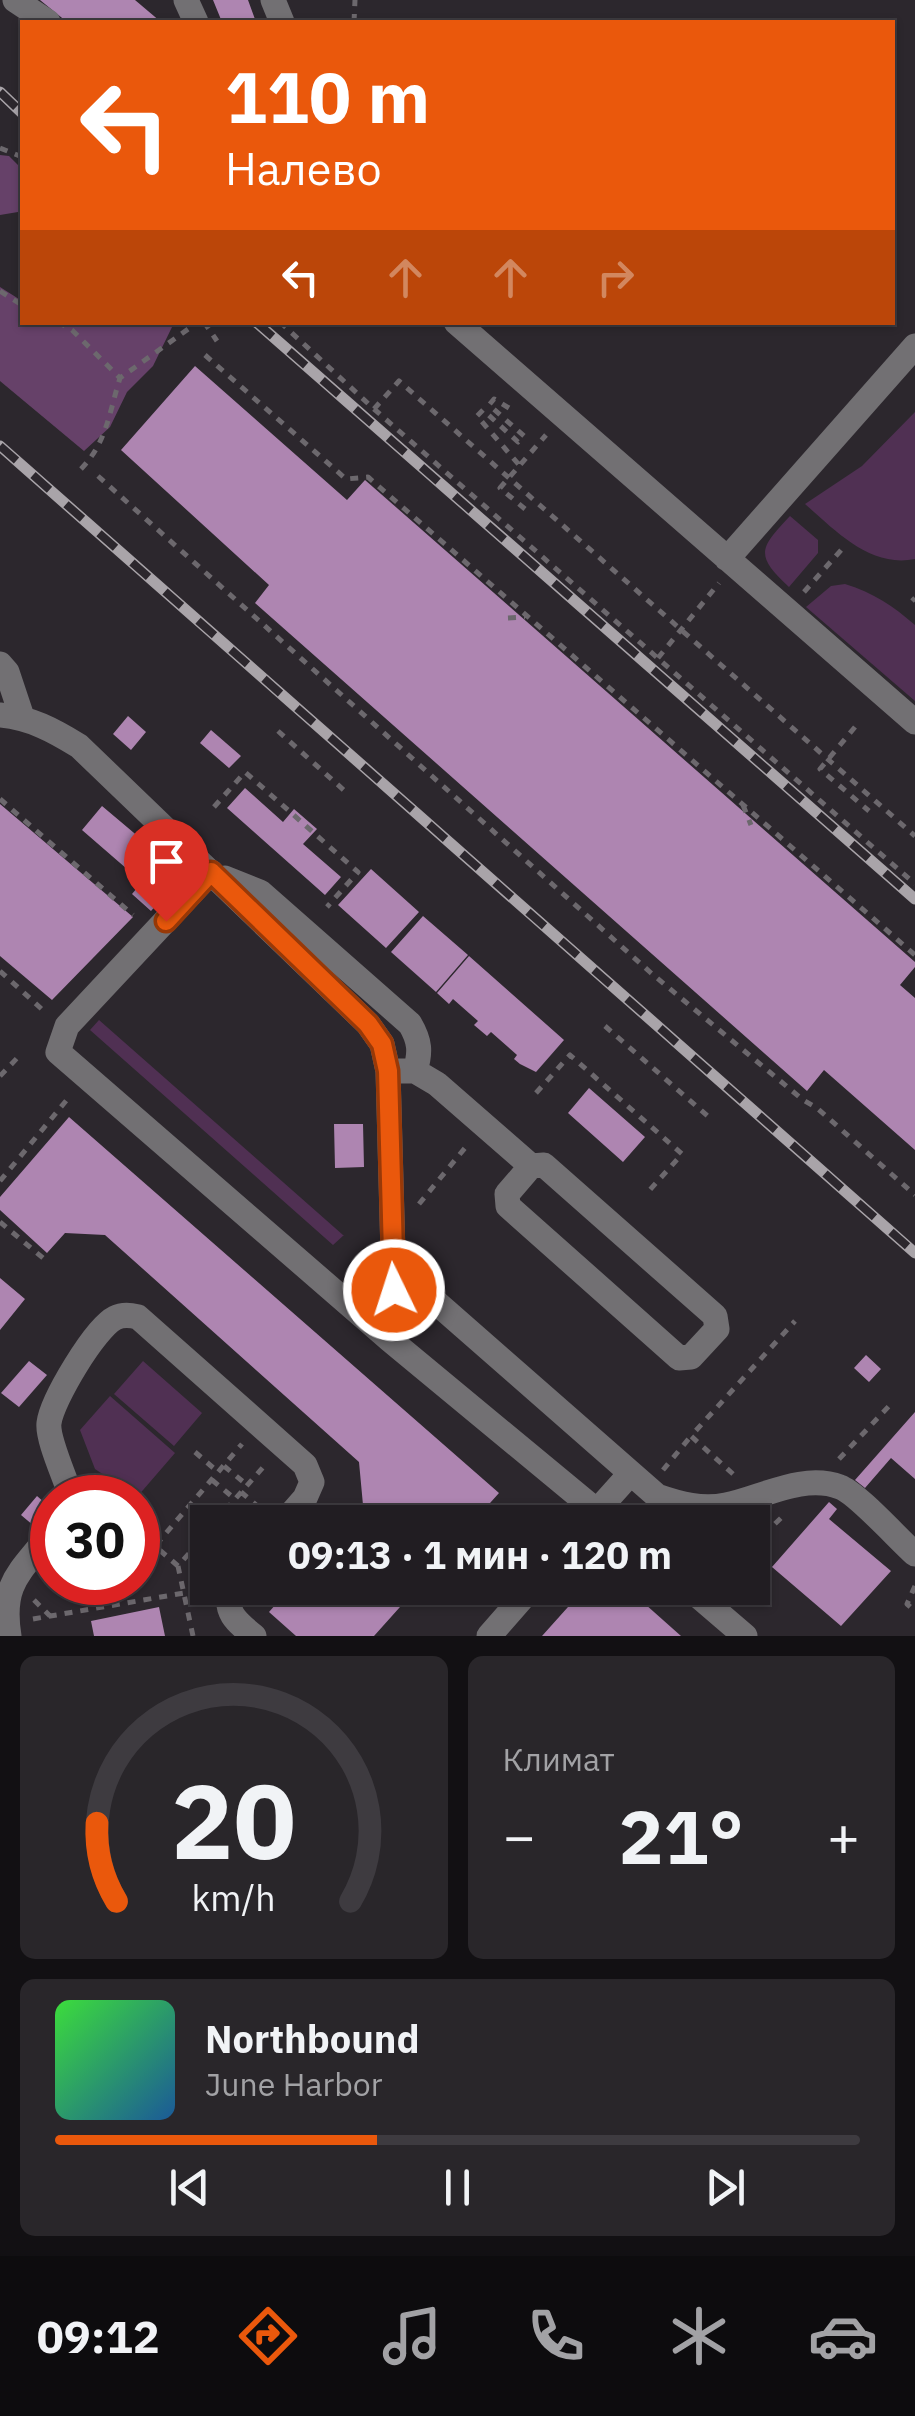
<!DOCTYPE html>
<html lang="ru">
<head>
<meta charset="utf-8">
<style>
	:root { --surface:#211d22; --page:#29262a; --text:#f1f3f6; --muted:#a2a2a5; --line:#3e3b40; --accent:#ea580c }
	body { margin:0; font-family:"IBM Plex Sans",sans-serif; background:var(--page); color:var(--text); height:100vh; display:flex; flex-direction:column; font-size:38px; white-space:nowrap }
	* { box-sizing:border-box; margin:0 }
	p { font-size:32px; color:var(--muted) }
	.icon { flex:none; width:55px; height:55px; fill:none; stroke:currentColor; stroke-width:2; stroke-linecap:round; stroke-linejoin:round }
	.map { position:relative; height:1636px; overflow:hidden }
	.drawer { display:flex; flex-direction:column; gap:20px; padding:20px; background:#121013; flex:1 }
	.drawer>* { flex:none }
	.hud { position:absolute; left:20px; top:20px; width:875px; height:305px; border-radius:0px; box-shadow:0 2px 8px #0004,0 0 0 2px var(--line); background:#ea580c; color:#fff; overflow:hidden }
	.speed { position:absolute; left:30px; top:1475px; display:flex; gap:20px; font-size:50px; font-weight:700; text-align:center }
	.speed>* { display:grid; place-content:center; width:130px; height:130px; border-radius:50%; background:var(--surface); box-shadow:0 2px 8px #0004,0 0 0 2px var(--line); line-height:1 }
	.speed .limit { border:15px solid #d22; background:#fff; color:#111 }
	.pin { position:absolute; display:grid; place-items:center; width:85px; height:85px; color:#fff; margin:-102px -42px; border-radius:50% 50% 50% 0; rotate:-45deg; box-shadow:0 0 10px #0007 }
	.pin .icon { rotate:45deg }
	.me { position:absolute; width:110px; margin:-55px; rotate:356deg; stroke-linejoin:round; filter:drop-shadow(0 0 8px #0008) }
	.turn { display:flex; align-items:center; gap:35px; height:210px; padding:0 40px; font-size:45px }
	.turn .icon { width:130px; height:130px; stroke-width:2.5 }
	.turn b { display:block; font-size:70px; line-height:85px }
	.lanes { display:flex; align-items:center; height:95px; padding:0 40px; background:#0003; justify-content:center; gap:50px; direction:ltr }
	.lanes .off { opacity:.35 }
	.big { font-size:75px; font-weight:700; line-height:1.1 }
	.drawer .card { flex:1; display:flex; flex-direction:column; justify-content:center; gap:15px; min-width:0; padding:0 35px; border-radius:15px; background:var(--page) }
	.drawer .dial { align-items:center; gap:0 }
	.dial svg { height:260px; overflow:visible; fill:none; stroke:var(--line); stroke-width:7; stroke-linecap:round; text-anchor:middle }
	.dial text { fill:var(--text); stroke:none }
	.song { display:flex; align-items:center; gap:30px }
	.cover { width:120px; height:120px; border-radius:15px; background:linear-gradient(135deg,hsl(120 70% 55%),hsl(210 70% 35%)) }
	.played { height:10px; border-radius:5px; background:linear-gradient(90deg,var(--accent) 40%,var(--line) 40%) }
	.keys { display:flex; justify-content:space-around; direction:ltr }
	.heat { display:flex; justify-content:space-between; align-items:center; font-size:55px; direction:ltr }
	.drawer .tiles { flex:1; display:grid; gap:20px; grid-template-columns:1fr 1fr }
	.card:last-child { grid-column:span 2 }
	.trip { position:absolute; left:190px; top:1505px; width:580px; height:100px; border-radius:0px; background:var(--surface); box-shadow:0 2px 8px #0004,0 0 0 2px var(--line); font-weight:700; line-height:100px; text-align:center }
	.tabs { display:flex; height:160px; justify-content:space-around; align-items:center; background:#0d0c0e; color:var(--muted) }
	.tabs .icon { width:70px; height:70px }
	.tabs .on { color:var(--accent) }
	.tabs b { font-size:45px; color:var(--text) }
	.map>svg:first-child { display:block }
	.green { fill:#503053 }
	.forest { fill:#664169 }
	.building { fill:#ae85b1 }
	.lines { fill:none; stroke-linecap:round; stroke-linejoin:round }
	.path { stroke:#6c686d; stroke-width:5; stroke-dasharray:8 8; stroke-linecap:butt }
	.minor { stroke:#727073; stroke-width:25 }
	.rail-casing { stroke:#a9a4a9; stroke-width:11 }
	.rail { stroke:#2c272d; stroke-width:8; stroke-dasharray:22; stroke-linecap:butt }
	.route-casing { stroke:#983908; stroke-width:25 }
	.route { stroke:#ea580c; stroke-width:18 }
</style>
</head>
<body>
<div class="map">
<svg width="915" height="1636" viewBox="0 0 915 1636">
	<rect width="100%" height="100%" fill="#2c272d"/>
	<path class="green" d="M915 412V559C870 568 836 531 805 504L862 466Z
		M790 516 818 540V553L789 587C754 555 760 548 790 516Z
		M845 584C874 593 893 606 915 625V701L806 607 831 586Z
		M99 1020 343 1235H344L333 1245 90 1030Z
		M143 1361 202 1413 174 1446 114 1394Z
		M110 1396 175 1453 137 1497 95 1469 80 1430Z"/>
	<path class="forest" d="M0 155 9 156 22 169V200L18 212 0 215Z
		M0 287 22 301V322L174 323 153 366 127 392 110 427 84 451 0 381Z"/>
	<path class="building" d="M40 0H135L161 22H67Z
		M213 0H248L256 22H222Z
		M195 366 347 500 365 480 915 962V967L900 985 915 998V1150L824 1070 807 1091 255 603 269 585 121 450Z
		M128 716 146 732 131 750 113 734Z
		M211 730 241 756 229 768 200 743Z
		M245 788 283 822 294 809 317 829 303 844 341 877 325 895 227 808Z
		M0 804 133 917 52 1000 0 956Z
		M102 806 184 875 151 911 132 894 142 882 82 830Z
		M371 869 419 912 386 948 338 905Z
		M423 916 468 955 436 992 391 952Z
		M469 956 564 1040 536 1072 520 1064 514 1059 517 1055 491 1032 487 1036 474 1025 478 1021 453 999 449 1004 437 993Z
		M589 1088 645 1137 623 1162 568 1113Z
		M69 1117 499 1493 473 1522H347L363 1505 359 1462 105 1235 65 1233 47 1253 0 1210V1197Z
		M334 1124H363L364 1167 335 1168Z
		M0 1278 25 1299 0 1330Z
		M866 1355 881 1369 869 1382 854 1368Z
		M29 1361 47 1375 19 1407 1 1393Z
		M915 1412V1479L891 1458 865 1488 855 1480Z
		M37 1496 52 1509V1516L40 1531 21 1515Z
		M829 1502 837 1509 829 1519 891 1571 841 1626 772 1567Z
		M290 1588H417L374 1636H296L269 1612Z
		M585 1588H627L681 1636H542Z
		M159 1607 165 1636H94L91 1621Z"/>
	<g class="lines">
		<path class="path" d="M354 22 355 0
			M0 148 22 157
			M0 291 22 305
			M58 322 72 330 120 378
			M204 322 217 341
			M280 322 374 409 915 884
			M205 355 346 479 368 477 915 955
			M509 408 494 399 489 405 524 436 518 442 483 410 477 416 520 466
			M374 409 399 381 915 836
			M81 469C107 442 109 413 120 378L198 322
			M98 476 651 973 803 1100 817 1108 915 1195
			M525 509 500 488 546 435
			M804 592 842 549
			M912 601 915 598
			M508 618 525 617
			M658 658 719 583
			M855 727 820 769 869 811
			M278 731 347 793
			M0 799 133 915
			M743 805 751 825
			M214 807 245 772 358 872 327 907
			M0 971 46 1013
			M605 1026 711 1119
			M0 1076 21 1054
			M536 1093 570 1055 682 1154 648 1192
			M0 1181 70 1096
			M419 1204 469 1143
			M0 1222 43 1258
			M195 1452 218 1472
			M839 1459 890 1405
			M224 1466 247 1485
			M663 1470 691 1436
			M733 1474 691 1436 795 1321
			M212 1480 235 1499
			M241 1492 262 1510
			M215 1522 266 1464
			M752 1546 782 1517
			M178 1566 155 1546 242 1444
			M915 1586 907 1604 915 1611
			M34 1600 50 1616
			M33 1619 184 1593 204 1596
			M193 1636 178 1566 208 1532"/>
		<path class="minor" d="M15 0 48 22
			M186 0 196 22
			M273 0 282 22
			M456 322 915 722
			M727 559 915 346
			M0 664 7 672 22 717
			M0 715C31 718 53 730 79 746L368 1024 382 1044 388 1071 394 1290V1318L389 1339 610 1522
			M211 872 67 1026 58 1052 389 1339
			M225 878 260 892 410 1024C420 1041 421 1052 415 1071
			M388 1071H415L437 1084 531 1166 544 1165 715 1316 717 1329 691 1357 679 1358 508 1206 507 1194 531 1166
			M394 1290H422L657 1496C680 1504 702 1510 726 1505 761 1498 803 1473 840 1487 857 1493 899 1540 915 1554
			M68 1498 69 1491C64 1475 47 1438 49 1423 52 1400 95 1328 115 1318 123 1314 130 1315 138 1317L305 1465 312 1482 305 1498 284 1522
			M587 1522 630 1474
			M231 1588C223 1611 236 1622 254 1636
			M689 1588 745 1636
			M9 1636C0 1580 23 1571 52 1531
			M489 1636 531 1588"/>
		<defs>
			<path id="rail" d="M0 92 22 113
				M256 322 915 899
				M0 446 915 1253"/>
		</defs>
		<use href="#rail" class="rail-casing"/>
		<use href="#rail" class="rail"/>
	</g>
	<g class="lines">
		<defs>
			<path id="route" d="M166 921 211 872 368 1024 382 1044 388 1071 394 1290"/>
		</defs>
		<use href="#route" class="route-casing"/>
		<use href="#route" class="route"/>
	</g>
</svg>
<div class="speed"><div class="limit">30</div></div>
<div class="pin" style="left:166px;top:921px;background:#d93025"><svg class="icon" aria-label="arrive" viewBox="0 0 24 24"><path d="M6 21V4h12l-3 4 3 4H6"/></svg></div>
<svg class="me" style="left:394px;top:1290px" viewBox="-20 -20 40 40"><circle r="17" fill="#ea580c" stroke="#fff" stroke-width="3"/><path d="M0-11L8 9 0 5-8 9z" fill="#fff"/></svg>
<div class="trip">09:13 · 1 мин · 120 m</div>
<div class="hud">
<div class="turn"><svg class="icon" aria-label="left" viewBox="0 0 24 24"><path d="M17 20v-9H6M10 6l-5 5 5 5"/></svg><div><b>110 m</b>Налево</div></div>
<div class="lanes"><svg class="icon" aria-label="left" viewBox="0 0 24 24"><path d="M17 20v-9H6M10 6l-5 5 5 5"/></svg><svg class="icon off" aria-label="ahead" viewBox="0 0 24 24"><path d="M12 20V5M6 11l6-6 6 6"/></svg><svg class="icon off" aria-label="ahead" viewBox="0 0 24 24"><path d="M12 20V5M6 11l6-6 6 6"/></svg><svg class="icon off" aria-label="right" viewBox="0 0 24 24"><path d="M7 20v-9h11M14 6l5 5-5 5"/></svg></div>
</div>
</div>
<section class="drawer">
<div class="tiles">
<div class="card dial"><svg viewBox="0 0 100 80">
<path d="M14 69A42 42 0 1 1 86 69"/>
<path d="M14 69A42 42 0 0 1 8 45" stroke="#ea580c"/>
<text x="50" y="56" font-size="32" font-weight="700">20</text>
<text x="50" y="72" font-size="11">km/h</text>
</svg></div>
<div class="card"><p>Климат</p>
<div class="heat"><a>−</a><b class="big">21°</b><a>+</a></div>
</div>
<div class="card">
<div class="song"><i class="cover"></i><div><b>Northbound</b><p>June Harbor</p></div></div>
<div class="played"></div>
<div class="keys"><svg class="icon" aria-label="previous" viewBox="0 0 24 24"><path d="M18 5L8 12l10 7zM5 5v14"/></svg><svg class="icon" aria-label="pause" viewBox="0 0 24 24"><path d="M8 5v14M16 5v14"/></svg><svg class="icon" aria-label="next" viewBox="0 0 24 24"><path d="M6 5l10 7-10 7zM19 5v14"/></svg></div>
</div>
</div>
</section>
<nav class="tabs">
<b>09:12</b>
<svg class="icon on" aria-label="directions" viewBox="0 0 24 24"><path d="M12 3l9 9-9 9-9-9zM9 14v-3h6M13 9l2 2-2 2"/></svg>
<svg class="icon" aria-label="music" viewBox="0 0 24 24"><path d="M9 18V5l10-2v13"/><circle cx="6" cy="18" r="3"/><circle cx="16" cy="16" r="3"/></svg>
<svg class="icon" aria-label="phone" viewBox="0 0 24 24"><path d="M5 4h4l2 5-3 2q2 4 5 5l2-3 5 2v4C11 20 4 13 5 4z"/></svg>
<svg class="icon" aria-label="climate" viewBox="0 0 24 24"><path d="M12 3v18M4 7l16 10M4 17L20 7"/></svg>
<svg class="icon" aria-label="car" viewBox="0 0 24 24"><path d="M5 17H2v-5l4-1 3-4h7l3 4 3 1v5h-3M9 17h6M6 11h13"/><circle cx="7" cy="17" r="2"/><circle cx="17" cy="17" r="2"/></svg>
</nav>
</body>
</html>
